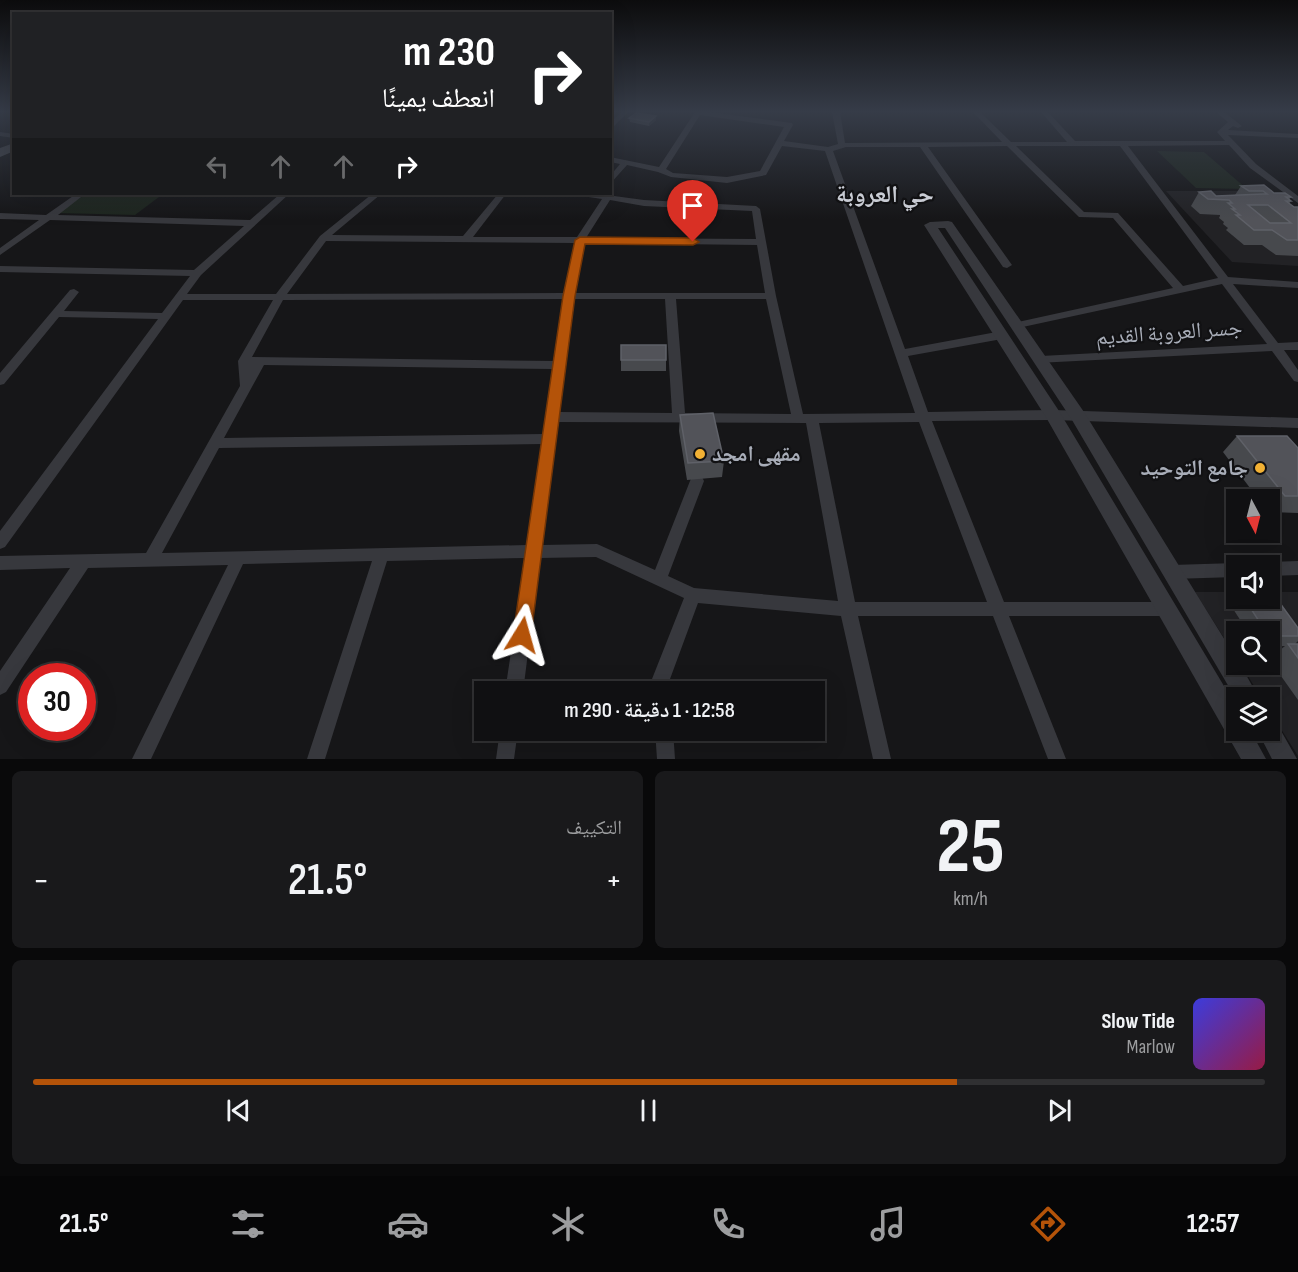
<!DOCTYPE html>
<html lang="ar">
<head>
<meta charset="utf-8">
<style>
	:root { --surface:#101012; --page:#19191b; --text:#f1f3f6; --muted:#9c9d9f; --line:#303032; --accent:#b45309 }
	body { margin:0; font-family:"Sofia Sans Condensed","Noto Naskh Arabic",sans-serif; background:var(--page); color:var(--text); direction:rtl; height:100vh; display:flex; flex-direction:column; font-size:22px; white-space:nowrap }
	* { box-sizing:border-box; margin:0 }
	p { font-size:20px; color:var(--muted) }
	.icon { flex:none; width:33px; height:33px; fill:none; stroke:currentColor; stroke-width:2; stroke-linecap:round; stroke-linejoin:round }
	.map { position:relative; height:759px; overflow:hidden; direction:ltr }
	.side { display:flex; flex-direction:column; gap:12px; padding:12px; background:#09090a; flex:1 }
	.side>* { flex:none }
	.hud { position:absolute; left:12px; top:12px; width:600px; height:183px; border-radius:0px; box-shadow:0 6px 24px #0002,0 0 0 2px var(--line); direction:rtl; background:#202124; color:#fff; overflow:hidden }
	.needle { width:39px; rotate:173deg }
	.tools { position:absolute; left:1226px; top:489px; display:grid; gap:12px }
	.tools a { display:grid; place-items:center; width:54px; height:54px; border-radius:0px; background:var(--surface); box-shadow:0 6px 24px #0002,0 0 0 2px var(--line); font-size:30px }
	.speed { position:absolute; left:18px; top:663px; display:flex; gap:12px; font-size:30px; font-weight:700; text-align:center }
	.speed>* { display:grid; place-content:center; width:78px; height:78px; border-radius:50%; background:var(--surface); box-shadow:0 6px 24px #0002,0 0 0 2px var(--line); line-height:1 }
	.speed .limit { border:9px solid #d22; background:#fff; color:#111 }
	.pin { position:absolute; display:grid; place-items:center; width:51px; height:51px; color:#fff; margin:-62px -26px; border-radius:50% 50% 50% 0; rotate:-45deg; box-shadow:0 0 6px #0007 }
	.pin .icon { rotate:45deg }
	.me { position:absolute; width:66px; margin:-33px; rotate:8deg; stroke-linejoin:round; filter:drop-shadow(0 0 4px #0008) }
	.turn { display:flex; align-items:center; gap:21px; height:126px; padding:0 18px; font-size:27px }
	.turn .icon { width:78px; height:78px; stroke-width:2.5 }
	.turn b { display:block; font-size:42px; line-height:51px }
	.lanes { display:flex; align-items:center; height:57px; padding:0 18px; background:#0003; justify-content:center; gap:30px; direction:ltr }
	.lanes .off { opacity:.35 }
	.big { font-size:45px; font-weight:600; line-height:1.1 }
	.side .tile { flex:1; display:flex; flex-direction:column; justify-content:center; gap:9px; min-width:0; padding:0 21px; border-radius:9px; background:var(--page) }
	.side .dial { align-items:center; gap:0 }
	.dial b { font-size:78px; line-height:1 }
	.song { display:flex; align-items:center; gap:18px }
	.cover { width:72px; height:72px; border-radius:9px; background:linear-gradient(135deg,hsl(240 70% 55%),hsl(340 70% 35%)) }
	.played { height:6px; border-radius:3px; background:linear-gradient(90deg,var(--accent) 75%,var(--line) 75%) }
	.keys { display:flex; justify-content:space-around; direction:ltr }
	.heat { display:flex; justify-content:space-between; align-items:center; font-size:33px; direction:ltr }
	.side .tiles { flex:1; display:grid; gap:12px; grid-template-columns:1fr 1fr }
	.tile:last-child { grid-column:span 2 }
	.trip { position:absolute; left:474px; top:681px; width:351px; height:60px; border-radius:0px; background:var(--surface); box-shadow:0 6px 24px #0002,0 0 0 2px var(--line); font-weight:600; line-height:60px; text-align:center; direction:rtl }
	.menu { display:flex; height:96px; justify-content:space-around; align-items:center; background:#060607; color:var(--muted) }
	.menu .icon { width:42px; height:42px }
	.menu .selected { color:var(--accent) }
	.menu b { font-size:27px; color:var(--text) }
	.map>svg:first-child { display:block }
	.built { fill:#222225 }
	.green { fill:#1e261f }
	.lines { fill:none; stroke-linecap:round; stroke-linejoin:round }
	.minor { fill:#37383d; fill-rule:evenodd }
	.tertiary { fill:#37383d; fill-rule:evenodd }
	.secondary { fill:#45474d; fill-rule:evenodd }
	.wall { fill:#47494d }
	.shaded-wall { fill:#2f3033 }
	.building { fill:#525359; stroke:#5f6168; stroke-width:1.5; fill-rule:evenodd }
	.route { fill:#b45309; stroke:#753606; stroke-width:1.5 }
	.poi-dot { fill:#f2b134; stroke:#111113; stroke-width:2 }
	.labels { text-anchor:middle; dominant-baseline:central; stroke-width:4.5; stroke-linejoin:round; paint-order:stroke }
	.street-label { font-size:22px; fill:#a8adb8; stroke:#111113 }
	.poi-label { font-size:22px; font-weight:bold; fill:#a8adb8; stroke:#111113; text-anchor:start }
	.far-district-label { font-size:24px; font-weight:bold; fill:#c9ccd4; stroke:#111113 }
</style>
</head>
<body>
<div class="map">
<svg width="1298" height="759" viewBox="0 0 1298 759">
	<rect width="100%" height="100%" fill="#161618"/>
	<path class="built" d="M1166 191H1263L1298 214V266L1232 262Z
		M1195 592H1236V598H1269V592H1298V756L1269 710V698L1261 697 1241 665 1269 664V632H1236V657Z"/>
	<path class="green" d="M1157 151 1204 152 1247 189 1196 188Z
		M86 194H163L135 215 57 213Z"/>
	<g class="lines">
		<path class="minor" d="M621 112H628L610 130V123Z
			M695 112H709L792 123 793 125 784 141 828 147 838 144 832 112H840L845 143 1002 142 973 112H980L1011 142H1067L1041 112H1048L1075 141H1225L1217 132 1228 122 1216 112H1224L1242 126 1238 128 1233 126 1228 130 1298 134V138L1228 135 1256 164 1298 196V203L1250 168 1229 145 1128 146 1228 277 1298 282V288L1233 284 1278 343 1298 342V350H1284L1298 370V382L1294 381 1272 351 1037 363 1035 360 1041 356 1267 344 1222 284 1018 328 1014 327 1012 325 1018 322 1173 288 1113 218 1079 217 1007 146 928 147 1012 265 1007 268 1003 267 920 147H846L833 151 905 349 1002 331 1008 335 1002 339 908 356 928 412 1053 410 1298 418V428L1053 420 932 421 1004 602H1168L1174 604 1176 609 1174 614 1168 616H1009L1066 759H1048L993 616H858L891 759H873L841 616 698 603 670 679 671 692H653L652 679 684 598 596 557 540 558 523 692H505L525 558 387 561 325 759H307L372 561 243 564 151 759H132L228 565 88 568 6 692 0 695V671L70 568 0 570V556L146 553 240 386 238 361 273 300H183L5 547 0 549V531L158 319 59 317 4 384 0 385V373L70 290 74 289 79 292 64 311 162 313 190 276 0 272V266L194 270 244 226 50 220 0 255V248L39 220 0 219V213L46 215 76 194H85L58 215 250 220 280 194H289L201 275 187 294H276L320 236 372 194H381L332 235 463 236 498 194H506L473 237H577L602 199 582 196 581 194H599L644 200 756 206 760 209 776 296 803 414 915 413 825 151 782 146 766 175 727 183 671 177 658 172 627 165 610 184V176L620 164 610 162V157L659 167ZM700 115 784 127 760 171 727 177 673 173 666 169ZM1016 146H1120L1218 278 1183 286 1118 213 1084 212ZM610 200 644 206 752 211 756 239 586 238ZM326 241 575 243 564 293 287 294ZM584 243 757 245 765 293H575ZM563 299 554 361 252 357 283 300ZM574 299H665L672 413 559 412ZM676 299H766L791 414 685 413ZM264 365 553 369 543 434 224 438ZM558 422 806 423 838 601 694 588 668 576 704 481 702 477 697 476 692 477 690 481 655 570 597 544 542 545ZM919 422 987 602H855L819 423ZM542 444 527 545 162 553 219 448Z
			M0 132 14 134V138L0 136Z
			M1298 561V575L1269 576V566H1263L1269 562Z
			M1236 563 1242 566H1236V577L1172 579 1167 577 1164 572 1167 567 1172 565Z
			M500 730H518L514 759H496Z
			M655 730H673L675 759H657Z"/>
		<path class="tertiary" d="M948 221 952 222 1084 412 1236 658V664H1240L1259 698 1236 699 1072 420 945 228H938L1059 411 1236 706V730H1250L1266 759H1241L1047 419 924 225 930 222Z
			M1269 719 1276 722 1297 759H1272L1257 730H1269Z"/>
		<path class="secondary" d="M14 143V151L0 157V148Z"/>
	</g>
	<path class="wall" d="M656 116V120L649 126 630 122 629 118Z
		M1241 186 1291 197 1289 200 1291 201 1289 204 1294 207H1298V256L1276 255 1262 245H1244L1226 230 1228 228 1223 224 1224 222 1219 218 1220 216V215L1200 214 1191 206 1199 192 1216 196 1235 195Z
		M666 345V371H621V360Z
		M680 415 724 461 722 477 687 480 679 431Z
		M1237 436 1298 448V513L1269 512V500H1259L1223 452Z
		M1236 588V598H1269L1298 628V641L1295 644H1298V700L1269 659 1285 646H1269V632H1248L1226 598Z"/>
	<path class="shaded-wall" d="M656 116V120L649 126V122Z"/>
	<path class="building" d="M636 113 656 116 649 122 629 118Z
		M1264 185 1274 193H1285L1291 197H1286L1291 201H1286L1294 207H1298V240H1287L1272 230H1254L1236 215H1240L1232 209H1235L1228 203H1232L1229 200 1208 199 1199 192 1211 191 1216 196 1264 194H1267L1263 191H1249L1241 186ZM1248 205H1268L1291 223H1270Z
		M621 345H666V360H621Z
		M713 413 724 461 688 463 680 415Z
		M1237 436H1287L1298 448V496H1285Z
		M1269 588 1298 628V636H1269V632H1266L1244 598H1269Z
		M1288 644H1298V658Z"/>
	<linearGradient id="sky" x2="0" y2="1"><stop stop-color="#0c0c0d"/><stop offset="0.51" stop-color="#363c48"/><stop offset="1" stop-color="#363c48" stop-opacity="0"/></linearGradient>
	<rect width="1298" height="219" fill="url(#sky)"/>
	<path class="route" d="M580 237 693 238 699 242 693 245 585 244 575 296 531 635 529 641 522 644 515 641 513 635 563 296 575 240Z"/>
	<g class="poi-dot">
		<circle cx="700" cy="454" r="6"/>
		<circle cx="1260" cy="468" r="6"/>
	</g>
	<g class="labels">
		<g class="street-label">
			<text transform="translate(1169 333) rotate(-4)">جسر العروبة القديم</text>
		</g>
		<g class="poi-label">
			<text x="712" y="454">مقهى امجد</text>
			<text x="1248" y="468" text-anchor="end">جامع التوحيد</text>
		</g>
		<g class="far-district-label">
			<text x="885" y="194">حي العروبة</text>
		</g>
	</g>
</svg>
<div class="tools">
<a><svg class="needle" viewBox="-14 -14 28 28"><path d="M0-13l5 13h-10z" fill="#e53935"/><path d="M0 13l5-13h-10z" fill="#9c9d9f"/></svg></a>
<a><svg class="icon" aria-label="sound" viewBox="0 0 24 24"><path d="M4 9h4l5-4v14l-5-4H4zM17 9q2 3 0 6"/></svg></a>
<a><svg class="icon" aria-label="search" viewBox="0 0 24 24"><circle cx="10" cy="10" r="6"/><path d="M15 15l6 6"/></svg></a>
<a><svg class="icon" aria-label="layers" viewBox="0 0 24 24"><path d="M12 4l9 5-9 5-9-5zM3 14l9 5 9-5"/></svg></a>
</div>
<div class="speed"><div class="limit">30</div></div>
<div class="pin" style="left:693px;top:242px;background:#d93025"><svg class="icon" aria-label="arrive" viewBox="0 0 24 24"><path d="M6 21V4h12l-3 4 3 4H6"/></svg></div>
<svg class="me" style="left:522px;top:635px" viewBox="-20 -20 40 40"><path d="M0-17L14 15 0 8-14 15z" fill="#b45309" stroke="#fff" stroke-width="4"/></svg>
<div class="trip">12:58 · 1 دقيقة · 290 m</div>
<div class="hud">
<div class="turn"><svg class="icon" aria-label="right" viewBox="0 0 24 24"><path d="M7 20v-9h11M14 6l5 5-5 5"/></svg><div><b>230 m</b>انعطف يمينًا</div></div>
<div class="lanes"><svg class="icon off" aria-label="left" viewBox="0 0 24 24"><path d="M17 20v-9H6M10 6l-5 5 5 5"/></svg><svg class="icon off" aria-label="ahead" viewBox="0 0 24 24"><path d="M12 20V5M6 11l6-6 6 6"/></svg><svg class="icon off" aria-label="ahead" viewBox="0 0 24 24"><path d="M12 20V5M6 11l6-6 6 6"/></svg><svg class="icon" aria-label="right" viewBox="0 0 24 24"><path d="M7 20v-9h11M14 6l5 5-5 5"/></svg></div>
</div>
</div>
<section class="side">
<div class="tiles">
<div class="tile dial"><b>25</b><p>km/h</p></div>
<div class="tile"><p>التكييف</p>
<div class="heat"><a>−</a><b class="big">21.5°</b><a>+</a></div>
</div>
<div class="tile">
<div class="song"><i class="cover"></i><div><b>Slow Tide</b><p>Marlow</p></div></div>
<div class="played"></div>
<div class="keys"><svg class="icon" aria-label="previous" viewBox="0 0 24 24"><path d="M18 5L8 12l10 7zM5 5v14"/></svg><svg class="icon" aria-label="pause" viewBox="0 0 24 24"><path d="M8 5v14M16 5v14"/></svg><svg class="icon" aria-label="next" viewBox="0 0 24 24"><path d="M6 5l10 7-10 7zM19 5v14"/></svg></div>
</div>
</div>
</section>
<nav class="menu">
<b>12:57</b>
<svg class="icon selected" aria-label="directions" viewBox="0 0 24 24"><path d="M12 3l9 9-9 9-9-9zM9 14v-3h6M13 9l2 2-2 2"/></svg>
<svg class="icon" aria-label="music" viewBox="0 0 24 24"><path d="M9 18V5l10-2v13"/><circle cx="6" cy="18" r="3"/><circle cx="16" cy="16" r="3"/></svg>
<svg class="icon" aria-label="phone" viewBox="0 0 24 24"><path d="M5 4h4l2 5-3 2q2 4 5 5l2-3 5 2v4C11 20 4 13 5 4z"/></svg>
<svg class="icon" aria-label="climate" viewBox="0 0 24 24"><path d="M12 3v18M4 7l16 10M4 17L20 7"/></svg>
<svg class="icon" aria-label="car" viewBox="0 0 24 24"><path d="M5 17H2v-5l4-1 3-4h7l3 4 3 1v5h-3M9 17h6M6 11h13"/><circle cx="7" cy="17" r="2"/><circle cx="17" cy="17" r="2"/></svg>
<svg class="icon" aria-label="filters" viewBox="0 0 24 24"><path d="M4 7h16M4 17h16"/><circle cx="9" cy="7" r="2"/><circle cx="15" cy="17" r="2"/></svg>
<b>21.5°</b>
</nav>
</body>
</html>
